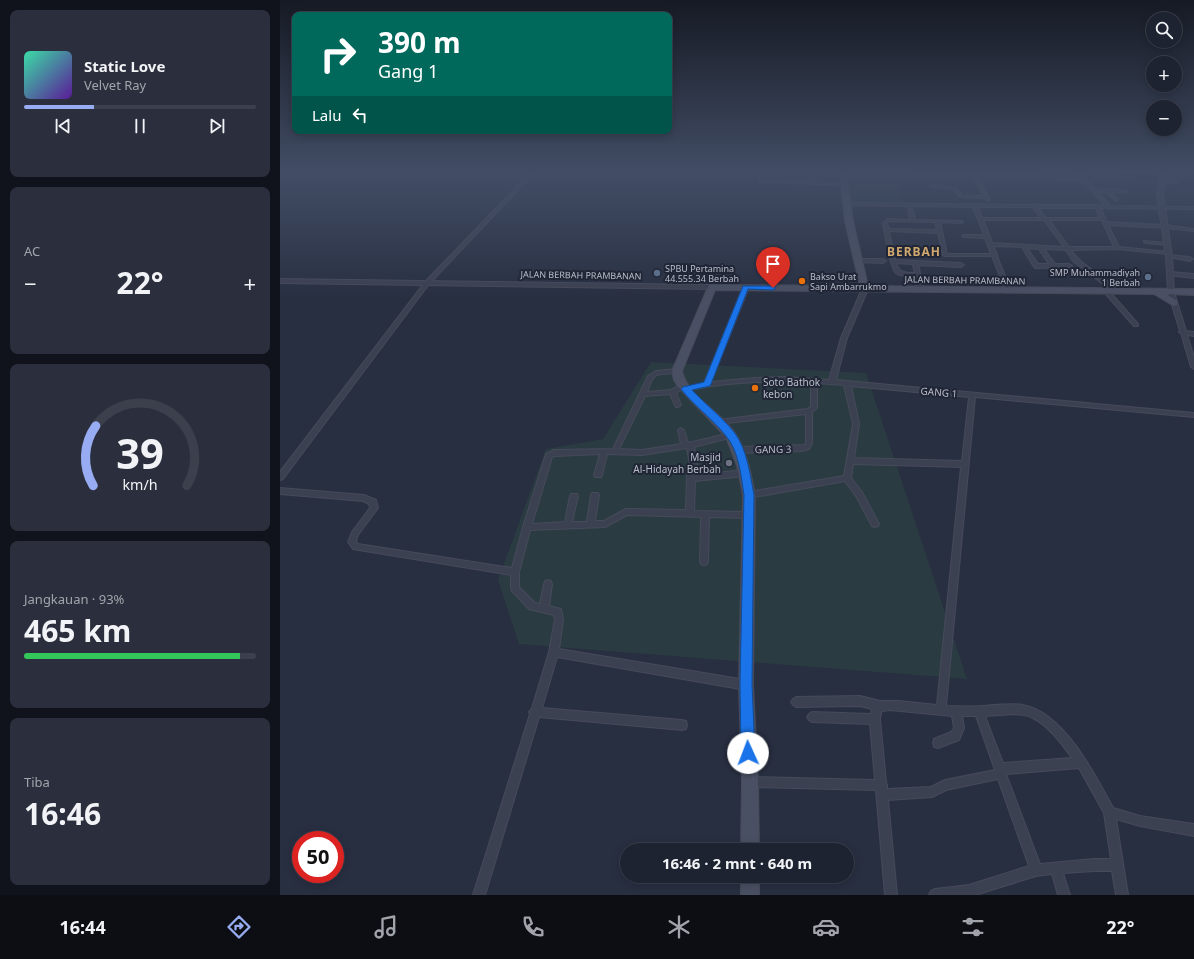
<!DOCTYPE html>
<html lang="id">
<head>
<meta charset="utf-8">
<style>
	:root { --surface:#1e2331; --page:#2b2f3d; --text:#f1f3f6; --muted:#a1a4ab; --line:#3c404d; --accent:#97acf2 }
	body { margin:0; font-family:"Noto Sans",sans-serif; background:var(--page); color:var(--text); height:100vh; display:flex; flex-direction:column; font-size:15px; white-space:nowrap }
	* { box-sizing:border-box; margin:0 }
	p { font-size:13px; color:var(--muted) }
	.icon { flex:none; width:22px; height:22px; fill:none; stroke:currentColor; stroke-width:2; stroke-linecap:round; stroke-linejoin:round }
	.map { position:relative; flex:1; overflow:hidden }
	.side { display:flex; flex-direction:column; gap:10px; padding:10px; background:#10131b; width:280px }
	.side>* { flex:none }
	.top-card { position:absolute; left:12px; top:12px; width:380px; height:122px; border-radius:8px; box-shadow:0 2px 10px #0003,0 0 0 1px var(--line); background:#00695c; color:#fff; overflow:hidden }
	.controls { position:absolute; left:866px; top:12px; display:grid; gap:8px }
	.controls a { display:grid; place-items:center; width:36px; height:36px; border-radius:50%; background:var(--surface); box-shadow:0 2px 10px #0003,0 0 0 1px var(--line); font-size:20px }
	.speed { position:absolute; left:12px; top:831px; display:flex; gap:8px; font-size:20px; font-weight:700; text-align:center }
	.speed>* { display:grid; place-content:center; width:52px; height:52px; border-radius:50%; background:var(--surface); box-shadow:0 2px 10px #0003,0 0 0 1px var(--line); line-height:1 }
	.speed .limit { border:6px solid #d22; background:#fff; color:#111 }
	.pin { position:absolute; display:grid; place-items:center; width:34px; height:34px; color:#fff; margin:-41px -17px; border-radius:50% 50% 50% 0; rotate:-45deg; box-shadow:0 0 4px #0007 }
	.pin .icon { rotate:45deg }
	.me { position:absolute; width:44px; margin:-22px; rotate:358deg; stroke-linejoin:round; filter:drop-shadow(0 0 3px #0008) }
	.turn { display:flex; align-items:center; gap:14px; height:84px; padding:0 20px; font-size:18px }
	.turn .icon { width:52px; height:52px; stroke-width:2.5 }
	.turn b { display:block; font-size:28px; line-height:34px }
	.then { display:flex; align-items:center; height:38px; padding:0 20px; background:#0003; gap:8px; font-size:15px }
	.big { font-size:30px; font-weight:700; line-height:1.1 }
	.side .tile { flex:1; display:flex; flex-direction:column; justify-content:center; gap:6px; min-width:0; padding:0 14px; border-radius:8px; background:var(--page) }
	.side .dial { align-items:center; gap:0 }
	.dial svg { height:104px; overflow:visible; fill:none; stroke:var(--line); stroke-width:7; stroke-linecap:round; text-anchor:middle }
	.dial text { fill:var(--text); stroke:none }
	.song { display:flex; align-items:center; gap:12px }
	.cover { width:48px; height:48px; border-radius:6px; background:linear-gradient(135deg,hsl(160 70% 55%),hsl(270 70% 35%)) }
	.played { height:4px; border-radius:2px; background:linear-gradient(90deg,var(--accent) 30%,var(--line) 30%) }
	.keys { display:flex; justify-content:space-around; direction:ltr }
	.heat { display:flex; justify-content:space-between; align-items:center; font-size:22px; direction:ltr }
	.charge { height:6px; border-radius:3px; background:linear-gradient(90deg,#34c759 93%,var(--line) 0) }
	.trip { position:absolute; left:340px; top:843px; width:234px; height:40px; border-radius:20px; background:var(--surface); box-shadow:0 2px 10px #0003,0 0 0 1px var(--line); font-weight:700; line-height:40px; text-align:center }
	.dock { display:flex; height:64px; justify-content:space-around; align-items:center; background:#0c0e14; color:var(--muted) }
	.dock .icon { width:28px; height:28px }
	.dock .current { color:var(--accent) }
	.dock b { font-size:18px; color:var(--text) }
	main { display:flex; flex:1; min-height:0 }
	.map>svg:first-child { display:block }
	.green { fill:#2a3b42 }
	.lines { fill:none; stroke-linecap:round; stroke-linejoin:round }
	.river { fill:#1b243f; fill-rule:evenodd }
	.minor-casing { stroke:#464a5a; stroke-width:2 }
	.tertiary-casing { stroke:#464a5a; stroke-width:2 }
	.secondary-casing { stroke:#464a5a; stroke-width:2 }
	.minor { fill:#3c4151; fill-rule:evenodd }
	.tertiary { fill:#3c4151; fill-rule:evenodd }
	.secondary { fill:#4a5063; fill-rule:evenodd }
	.route { fill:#1a73e8; stroke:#114b97 }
	.service-dot { fill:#5c6f8a; stroke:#212636; stroke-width:1.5 }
	.food-dot { fill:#e8710a; stroke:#212636; stroke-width:1.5 }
	.worship-dot { fill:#6b7280; stroke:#212636; stroke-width:1.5 }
	.labels { text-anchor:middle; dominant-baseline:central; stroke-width:4; stroke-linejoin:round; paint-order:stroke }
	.far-poi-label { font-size:9px; fill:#b9bdcb; stroke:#212636; text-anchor:start }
	.far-street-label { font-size:9px; fill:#b9bdcb; stroke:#212636 }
	.poi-label { font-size:10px; fill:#b9bdcb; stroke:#212636; text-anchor:start }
	.street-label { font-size:10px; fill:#b9bdcb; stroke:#212636 }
	.far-district-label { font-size:12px; font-weight:bold; letter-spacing:1px; fill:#d0a86f; stroke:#212636 }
</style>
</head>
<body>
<main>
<section class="side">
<div class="tile">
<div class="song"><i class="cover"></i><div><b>Static Love</b><p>Velvet Ray</p></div></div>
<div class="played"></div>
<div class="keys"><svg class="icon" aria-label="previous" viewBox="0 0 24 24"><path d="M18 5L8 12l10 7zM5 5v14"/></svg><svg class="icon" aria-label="pause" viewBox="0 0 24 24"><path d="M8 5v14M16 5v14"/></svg><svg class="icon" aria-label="next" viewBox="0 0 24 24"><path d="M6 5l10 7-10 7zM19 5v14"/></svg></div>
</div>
<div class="tile"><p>AC</p>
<div class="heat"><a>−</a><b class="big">22°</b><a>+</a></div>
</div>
<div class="tile dial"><svg viewBox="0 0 100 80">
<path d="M14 69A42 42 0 1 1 86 69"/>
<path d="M14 69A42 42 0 0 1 16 23" stroke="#97acf2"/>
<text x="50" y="56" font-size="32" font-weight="700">39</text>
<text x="50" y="72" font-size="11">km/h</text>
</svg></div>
<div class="tile"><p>Jangkauan · 93%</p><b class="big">465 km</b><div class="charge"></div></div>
<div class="tile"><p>Tiba</p><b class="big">16:46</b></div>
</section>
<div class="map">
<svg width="914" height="895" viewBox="0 0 914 895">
	<rect width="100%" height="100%" fill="#282f41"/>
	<path class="green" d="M562 173H615L624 207 567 205Z
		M371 362 586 373 687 679 239 644 218 580 266 449 323 439Z"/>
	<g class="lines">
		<path class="river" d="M836 173H851L914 183V187L840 175Z"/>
		<defs>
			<path id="minor" d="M250 173H254L149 284 3 479 0 480V472L145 282Z
				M629 173H639L655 175H738L802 179 796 173H800L815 189 846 190V191L844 192H831L838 200 836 201 826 192 817 191 830 206 914 207V209L820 208 827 222 883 225H885L914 229V231L887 228 828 225 839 247 889 252 891 253 889 254 837 249 791 250C803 268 824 275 838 291L835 293 793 261 786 250 764 249 775 264H789L792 266 791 267 756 268 754 267 742 247 713 246 717 255V256L731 291 728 293 726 292 712 256H665L663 255 658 233 609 231 615 260 681 263 684 265 681 267 638 265 644 290 641 292 638 290 635 276C629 276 621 277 616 273 609 266 605 234 603 223L608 219 630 220 628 206 567 205 565 204V203L751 205 753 204 755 205H817L825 206 805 182 738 177H698L710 200 708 201 705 198 679 197 675 190 652 187 650 186 652 185 676 188 682 195 703 196 694 177H655L631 174ZM632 206 693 207 704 235H684L682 236 684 237 705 238 711 254H667L660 222 681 223 683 222V221L635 220ZM698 207H753L761 218H702ZM758 208H816L820 218H766ZM703 220H764L784 247 712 243 710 237ZM769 220H822L834 247H789ZM609 221 655 222 657 230 609 229 607 223ZM747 248 759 249 769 264H758ZM616 263 633 264 635 273C625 273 619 273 616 263Z
				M882 179 896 181 898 182C894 184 885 182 881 180Z
				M479 180 564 183 566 184 564 185 480 182H479Z
				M864 241 888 243 890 244 888 245 866 243 864 242Z
				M887 255 910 257 913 259 910 261 889 257 887 256Z
				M579 259H603L606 261 603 263 577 262 576 261Z
				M891 272 914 274V278L889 275 888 274Z
				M466 285 469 287 431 382 475 378 505 377 549 380 561 338 582 289 585 287 588 289 567 338 556 380 914 413V417L695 397 666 706C679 706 691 707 703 706 716 705 730 703 743 705 783 712 815 774 833 808L860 816 914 824V836L860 826 836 819 848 895H836L832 871H814L783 873 790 895H778L772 874 756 876 695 895H649L651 891 655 889 689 885 749 866 718 779 666 790 652 797 608 800 617 895H605L596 790 470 787 466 786 465 782 466 778 470 777 595 780 590 724 532 722 529 720 527 717 529 714 532 712 591 714 592 709 580 706 516 707 513 705 511 702 513 699 516 697 580 696 600 701H619L657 705 681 467 573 464 571 478 582 492 599 524 598 526 595 527 592 526 576 496 565 481 469 498 466 497 465 495 466 493 469 492 564 476 573 424 564 385 537 383V408L532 412V443L529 449 522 451 458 453 454 450 458 447 525 445 526 443V414L439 424H437L436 422 437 420H439L527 409 531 407V383C489 380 446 382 405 391L402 389 396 393 401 405 398 407H396L390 394 365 396 339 449 362 450 401 444 398 430 401 428 404 430 408 443 451 433H453L454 435 453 437 414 447 418 470 424 471 427 474 465 470 468 471 469 473 468 475 465 476 415 481 414 511 469 512 472 513 473 515 472 517 469 518 429 517 428 562 427 564 424 565 421 564 420 562 421 517 347 515 325 527 250 530 239 572V587L255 603 260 604 264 584 265 581 268 580 271 581 272 584 269 606 281 609 283 620 279 649 466 680 469 682 471 685 469 688 466 690 277 657 262 708 402 720 406 721 407 725 406 729 402 730 259 717 205 895H193L250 714 249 712 252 708 269 652 275 620 274 615 249 609 232 591 231 588V575L73 549 68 542 72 532 90 508 89 504 83 501 0 494V488L84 495 96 500 98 508 78 535 76 541 78 544 232 568 243 527 266 454 274 450 333 449 368 376 376 371 397 369 400 371C393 376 381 371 374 377 371 380 369 387 367 392L391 390 403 384 405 385 406 387 424 383 463 287ZM571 386 689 397 682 461 574 458 579 424ZM407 448 411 471 407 475 406 510 346 509 324 521H315L319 495 318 493H312L311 495 307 522H292L298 496 297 494H291L290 496 285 522 252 524 272 457 275 456 320 454 314 475 315 477H321L322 475 327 454 362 455ZM610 710 672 716 674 728 671 732 654 739 653 743 654 747 658 748 679 740 684 728 682 716H696L715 770 665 780 651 787 607 789V785L606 782 600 719 601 713 602 711ZM735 714C741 715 747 715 753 718 769 726 782 744 792 758L723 763 705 716ZM799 768 824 813 831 859H814L760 864 726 774Z
				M826 289 828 290 858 324V326H854L824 292 823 291Z
				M891 290 894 292 906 331 914 332V336L907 335 914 357V369L911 367 901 333 899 332 900 331 888 292Z"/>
			<path id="tertiary" d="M881 173H887L883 195 892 256 894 292 891 294 888 292 886 256 877 195Z
				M0 279 432 285 435 287 432 289 0 283Z"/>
			<path id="secondary" d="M560 173H566L573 221 588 286 914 289V295L886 294 897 301V305L894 306 874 294 435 290 402 371C408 398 441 411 455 433 467 451 471 475 475 495L473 685 478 782 479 850H461L462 782 459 685 463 495 457 466 446 437 399 388 394 380 392 371 429 285 580 286 565 221Z
				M461 876H479V895H461Z"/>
		</defs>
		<use href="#minor" class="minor-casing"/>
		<use href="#tertiary" class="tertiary-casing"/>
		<use href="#secondary" class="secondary-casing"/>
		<use href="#minor" class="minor"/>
		<use href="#tertiary" class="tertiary"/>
		<use href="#secondary" class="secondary"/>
	</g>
	<linearGradient id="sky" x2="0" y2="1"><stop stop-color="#161a24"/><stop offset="0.58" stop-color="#424d65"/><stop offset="1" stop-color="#424d65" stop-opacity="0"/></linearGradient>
	<rect width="914" height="298" fill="url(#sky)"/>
	<path class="route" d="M463 286H493L496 288 493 290 468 289 431 384 430 386 412 390C425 404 442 417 454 432 467 449 470 474 474 495L472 684 475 753 473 758 468 760 463 758 461 753 460 684 464 495C461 476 459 451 446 436 433 419 414 406 401 389L403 387 424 382Z"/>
	<g class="service-dot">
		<circle cx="377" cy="273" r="4"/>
		<circle cx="868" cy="277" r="4"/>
	</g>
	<g class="food-dot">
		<circle cx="522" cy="281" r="4"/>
		<circle cx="475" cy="388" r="4"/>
	</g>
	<circle class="worship-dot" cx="449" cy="463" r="4"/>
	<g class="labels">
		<g class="far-poi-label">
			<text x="385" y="268">SPBU Pertamina<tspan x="385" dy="10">44.555.34 Berbah</tspan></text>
			<text x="860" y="272" text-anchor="end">SMP Muhammadiyah<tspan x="860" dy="10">1 Berbah</tspan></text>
			<text x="530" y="276">Bakso Urat<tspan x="530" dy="10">Sapi Ambarrukmo</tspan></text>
		</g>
		<g class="far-street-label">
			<text transform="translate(301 275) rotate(1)">JALAN BERBAH PRAMBANAN</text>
			<text transform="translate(685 280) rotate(1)">JALAN BERBAH PRAMBANAN</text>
		</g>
		<g class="poi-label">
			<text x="483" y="382">Soto Bathok<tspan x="483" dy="12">kebon</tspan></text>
			<text x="441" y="457" text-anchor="end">Masjid<tspan x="441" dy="12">Al-Hidayah Berbah</tspan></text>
		</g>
		<g class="street-label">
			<text transform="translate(659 392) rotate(5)">GANG 1</text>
			<text transform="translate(493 449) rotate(-1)">GANG 3</text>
		</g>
		<g class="far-district-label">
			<text x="634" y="251">BERBAH</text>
		</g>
	</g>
</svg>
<div class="controls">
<a><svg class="icon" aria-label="search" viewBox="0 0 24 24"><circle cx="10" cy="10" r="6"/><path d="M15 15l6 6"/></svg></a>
<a>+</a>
<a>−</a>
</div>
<div class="speed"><div class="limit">50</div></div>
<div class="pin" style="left:493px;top:288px;background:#d93025"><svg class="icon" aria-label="arrive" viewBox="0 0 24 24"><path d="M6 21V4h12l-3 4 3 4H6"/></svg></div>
<svg class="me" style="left:468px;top:753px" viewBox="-20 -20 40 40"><circle r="19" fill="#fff"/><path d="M0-13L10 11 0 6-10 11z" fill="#1a73e8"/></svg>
<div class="trip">16:46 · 2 mnt · 640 m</div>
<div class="top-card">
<div class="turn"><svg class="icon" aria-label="right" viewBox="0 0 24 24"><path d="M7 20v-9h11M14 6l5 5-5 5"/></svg><div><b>390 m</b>Gang 1</div></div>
<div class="then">Lalu<svg class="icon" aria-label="left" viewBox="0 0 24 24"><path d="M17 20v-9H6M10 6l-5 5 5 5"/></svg></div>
</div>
</div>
</main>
<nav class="dock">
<b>16:44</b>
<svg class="icon current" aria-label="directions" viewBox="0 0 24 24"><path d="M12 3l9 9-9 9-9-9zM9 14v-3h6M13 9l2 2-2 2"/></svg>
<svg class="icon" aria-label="music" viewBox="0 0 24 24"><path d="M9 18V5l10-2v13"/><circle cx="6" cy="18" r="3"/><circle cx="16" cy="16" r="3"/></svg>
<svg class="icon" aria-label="phone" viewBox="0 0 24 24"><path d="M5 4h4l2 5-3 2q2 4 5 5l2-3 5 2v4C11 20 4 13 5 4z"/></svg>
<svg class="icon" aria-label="climate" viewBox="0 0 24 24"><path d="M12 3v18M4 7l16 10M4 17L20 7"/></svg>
<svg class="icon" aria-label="car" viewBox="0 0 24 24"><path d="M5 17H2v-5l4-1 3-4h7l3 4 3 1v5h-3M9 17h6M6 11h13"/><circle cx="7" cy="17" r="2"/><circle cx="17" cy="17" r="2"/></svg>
<svg class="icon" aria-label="filters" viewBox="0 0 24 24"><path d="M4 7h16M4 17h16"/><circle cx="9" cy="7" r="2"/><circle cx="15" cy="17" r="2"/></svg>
<b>22°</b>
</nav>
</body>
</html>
